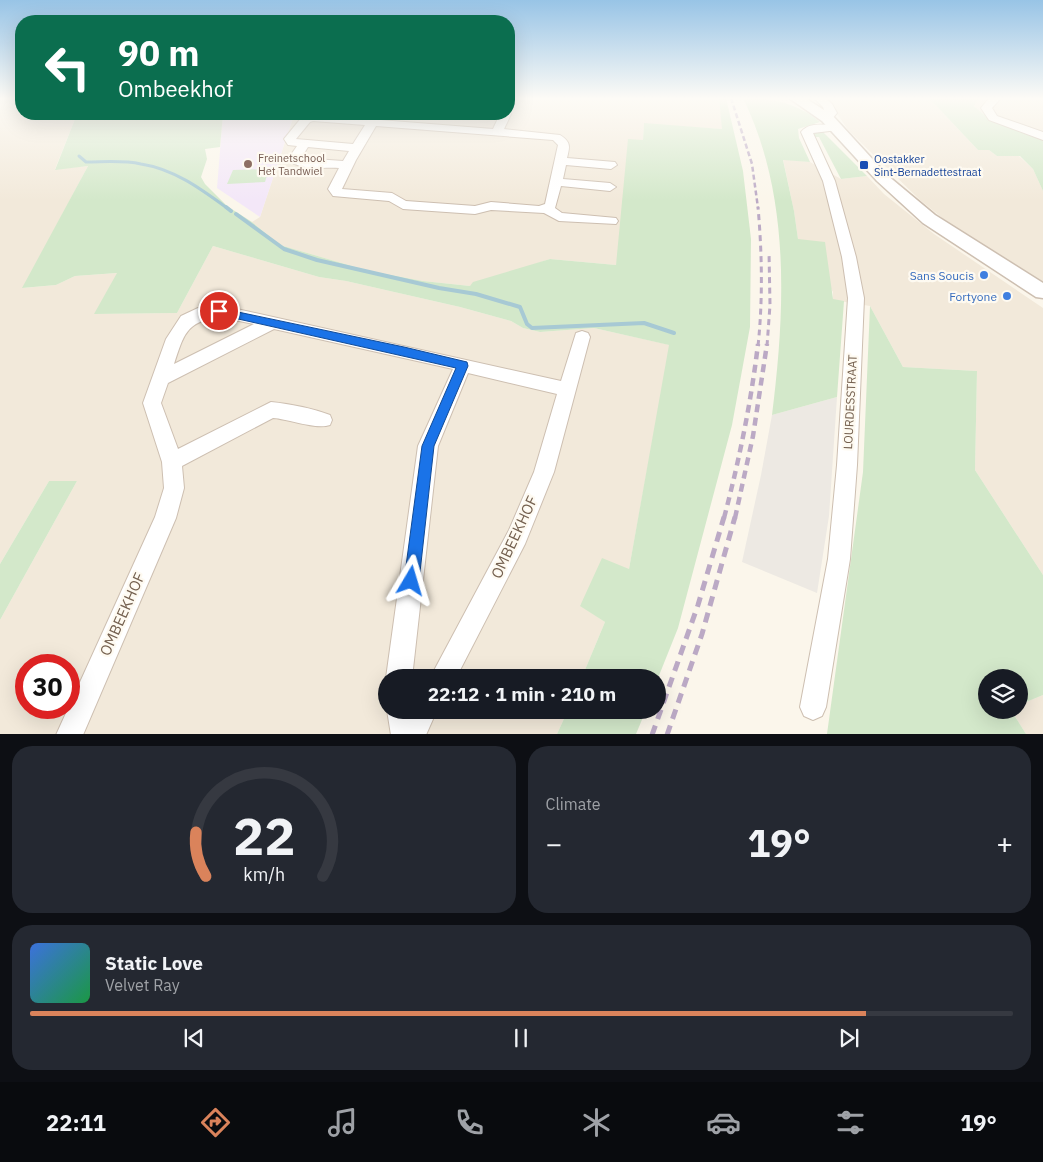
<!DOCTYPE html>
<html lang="en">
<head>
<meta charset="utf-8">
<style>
	:root { --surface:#171b24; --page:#242831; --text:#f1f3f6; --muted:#9ea1a6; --line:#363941; --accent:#da835b }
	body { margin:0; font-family:"IBM Plex Sans",sans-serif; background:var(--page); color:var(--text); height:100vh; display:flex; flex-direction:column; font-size:19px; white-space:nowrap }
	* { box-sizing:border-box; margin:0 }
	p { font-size:16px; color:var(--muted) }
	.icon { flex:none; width:28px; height:28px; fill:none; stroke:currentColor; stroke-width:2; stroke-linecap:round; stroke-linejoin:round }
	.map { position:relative; height:734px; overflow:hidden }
	.side { display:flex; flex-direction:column; gap:12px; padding:12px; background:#0d0f14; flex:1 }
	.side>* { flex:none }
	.banner { position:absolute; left:15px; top:15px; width:500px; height:105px; border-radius:20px; box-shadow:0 5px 20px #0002; background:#0b6e4f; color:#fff; overflow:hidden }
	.fabs { position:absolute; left:978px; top:669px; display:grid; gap:10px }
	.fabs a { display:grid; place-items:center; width:50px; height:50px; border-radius:50%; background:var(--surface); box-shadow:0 5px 20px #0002; font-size:25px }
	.speed { position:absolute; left:15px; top:654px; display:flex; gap:10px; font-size:25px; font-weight:700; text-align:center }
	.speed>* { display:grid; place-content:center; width:65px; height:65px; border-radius:50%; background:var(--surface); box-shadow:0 5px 20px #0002; line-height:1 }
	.speed .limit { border:8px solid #d22; background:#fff; color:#111 }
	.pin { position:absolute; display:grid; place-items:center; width:42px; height:42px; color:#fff; margin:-21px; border:2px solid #fff; border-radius:50%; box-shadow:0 1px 5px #0007 }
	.me { position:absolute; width:55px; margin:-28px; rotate:7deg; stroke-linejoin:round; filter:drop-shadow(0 0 4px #0008) }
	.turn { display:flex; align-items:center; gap:18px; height:105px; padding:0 20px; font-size:22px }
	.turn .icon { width:65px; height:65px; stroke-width:2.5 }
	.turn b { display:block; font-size:35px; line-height:42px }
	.big { font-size:38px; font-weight:800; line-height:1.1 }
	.side .card { flex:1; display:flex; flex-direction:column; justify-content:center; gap:8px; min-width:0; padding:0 18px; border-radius:20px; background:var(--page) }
	.side .dial { align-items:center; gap:0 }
	.dial svg { height:130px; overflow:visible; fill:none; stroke:var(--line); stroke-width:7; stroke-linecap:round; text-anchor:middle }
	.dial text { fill:var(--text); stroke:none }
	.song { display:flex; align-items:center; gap:15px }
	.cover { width:60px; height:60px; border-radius:8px; background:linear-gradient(135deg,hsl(220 70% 55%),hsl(140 70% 35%)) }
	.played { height:5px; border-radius:2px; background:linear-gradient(90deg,var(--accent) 85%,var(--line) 85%) }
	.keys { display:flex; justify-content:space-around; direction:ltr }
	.heat { display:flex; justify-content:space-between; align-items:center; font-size:28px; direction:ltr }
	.side .tiles { flex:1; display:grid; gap:12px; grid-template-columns:1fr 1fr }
	.card:last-child { grid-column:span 2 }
	.trip { position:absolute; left:378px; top:669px; width:288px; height:50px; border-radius:25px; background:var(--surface); box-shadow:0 5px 20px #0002; font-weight:800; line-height:50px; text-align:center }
	.tab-bar { display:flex; height:80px; justify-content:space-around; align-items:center; background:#090b0e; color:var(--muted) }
	.tab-bar .icon { width:35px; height:35px }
	.tab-bar .selected { color:var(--accent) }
	.tab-bar b { font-size:22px; color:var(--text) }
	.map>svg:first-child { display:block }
	.residential { fill:#f2e9da; fill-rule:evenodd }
	.industrial { fill:#ede9e3 }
	.education { fill:#f3e7f8 }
	.green { fill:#d3e8ca }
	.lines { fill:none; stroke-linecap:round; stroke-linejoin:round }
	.stream-far1 { stroke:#a7c9d4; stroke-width:3 }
	.stream { stroke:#a7c9d4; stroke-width:4 }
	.minor-casing { stroke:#cdbfb1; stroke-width:2 }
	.tertiary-casing { stroke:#cdbfb1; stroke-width:3 }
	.minor { fill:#fff; fill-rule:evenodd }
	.tertiary { fill:#fff; fill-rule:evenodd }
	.rail-far3 { stroke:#bba9c5; stroke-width:2.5; stroke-dasharray:5 3; stroke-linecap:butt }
	.rail-far2 { stroke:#bba9c5; stroke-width:3; stroke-dasharray:6 4.5; stroke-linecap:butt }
	.rail-far1 { stroke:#bba9c5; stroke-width:4.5; stroke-dasharray:8 5.5; stroke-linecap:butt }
	.rail { stroke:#bba9c5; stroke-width:5; stroke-dasharray:10 7; stroke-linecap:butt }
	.route { fill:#1a73e8; stroke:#114b97 }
	.education-dot { fill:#8d6e63; stroke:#fefaf1; stroke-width:2 }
	.transit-dot { fill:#1a4fb4; stroke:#fefaf1; stroke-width:2 }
	.shop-dot { fill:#3f7fe0; stroke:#fefaf1; stroke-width:2 }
	.labels { text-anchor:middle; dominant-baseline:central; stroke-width:4.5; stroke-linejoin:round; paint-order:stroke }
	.far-education-label { font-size:11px; fill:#785e54; stroke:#fefaf1; text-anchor:start }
	.far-transit-label { font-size:11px; fill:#164399; stroke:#fefaf1; text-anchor:start }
	.shop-label { font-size:12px; fill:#366cbe; stroke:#fefaf1; text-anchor:end }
	.street-label { font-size:12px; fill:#74604f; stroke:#fefaf1 }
	.near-street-label { font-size:15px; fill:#74604f; stroke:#fefaf1 }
</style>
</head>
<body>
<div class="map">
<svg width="1043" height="735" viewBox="0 0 1043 735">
	<rect width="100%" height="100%" fill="#fbf6eb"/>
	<path class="residential" d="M0 98H21V114H77L55 169 88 166 23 288 56 285 75 276 118 273 95 314 177 313 213 246 319 277 346 281 460 307 511 321 523 328 540 332 594 328 670 345 629 569 580 605 605 622 582 677 386 678V710H568L557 734H0V620L77 481H49L0 564ZM26 665H69V708H26Z
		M509 98H719L723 129 644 124 643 140 616 265 550 259 470 286 423 281 369 271 280 245 252 222 260 217 292 121 296 114H509Z
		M823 98H929L978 150H989L997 156H1019L1033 169 1043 191V282L951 225 920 200 848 130 830 103Z
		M979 98H1043V138L988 118 974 106Z
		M783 159 810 162 841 179 867 176 884 194 934 234 1043 308V575L975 470 977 371 903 367 870 306 833 300V292L798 239 794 211Z
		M1043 695V734H1026L1011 710H1019V705Z"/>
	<path class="industrial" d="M837 397 829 516 817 593 742 562 761 475 772 415Z"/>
	<path class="education" d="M223 114H296L292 121 260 217 217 188Z"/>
	<path class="green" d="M719 98H726L743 171 751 239 750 327 732 425 678 628 656 683V678L582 677 605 622 580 606 602 558 629 569 669 345 594 328 540 332 523 328 511 321 460 307 346 281 319 277 213 246 177 313 94 314 117 273 75 276 56 285 22 288 88 166 55 170 77 114H247H223L220 147 205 149 207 159 201 177 205 184 227 206 252 222 280 245 369 271 423 281 470 286 473 282 550 259 616 265 628 139 643 140 644 123 722 129Z
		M743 98C772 98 797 103 820 122L798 129 799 138 810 162 783 160 794 211 798 239 825 242 833 299 844 301 837 397 772 415C785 311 791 196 743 98Z
		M929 98H979L974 106 988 118 1043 138V191L1033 169 1020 156H997L989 150H978Z
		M822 131 867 176 841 179 819 137H811V133Z
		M269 169 265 182 227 184 233 170Z
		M870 306 903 367 977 371 975 470 1043 575V695L1019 705V678H986V710H1011L1026 734H827L863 472Z
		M49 481H77L0 620V564Z
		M568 710H646L636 734H557Z"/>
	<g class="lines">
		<path class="stream-far1" d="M79 156 86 162C104 162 123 160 141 164 174 169 201 189 227 208"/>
		<path class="stream" d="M226 207 231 211
			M236 214 284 249 317 260 439 288 476 294 520 307 527 324 532 328 644 323 674 333"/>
		<defs>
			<path id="minor" d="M814 98H826L832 104 837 113 831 120H823L821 118 825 113 823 107Z
				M989 98H1001L992 108 997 116 1043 132V140L989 120 981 108Z
				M509 112 511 114 504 129 560 135C571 142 570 146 567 158L615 162 617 165 611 169 566 165 563 179 610 183 616 187 610 191 561 186 555 208 562 213 616 218 618 221 616 224 559 221 544 213 491 210 475 214 403 209 389 201 333 196 328 189 339 168C324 167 298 171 288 159L297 146 288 145 284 139 302 117 313 115 369 119 373 114H383L380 120 493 129 500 114H509ZM313 121 365 125 353 144 296 139 310 122ZM376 126 553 140 558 145 545 204 539 206 491 202 475 206 406 201 392 193 342 189 356 160ZM308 147 349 151 343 161 301 158Z
				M834 125 840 128 838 130 813 133 835 181 856 257 864 298 857 465 850 559 826 707 822 716 813 720 804 716 800 707 828 559 837 465 848 298 842 257 823 181 801 132C809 122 823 125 834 125Z
				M219 305 561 381 576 333 582 331 588 333 590 337 554 472 525 544 456 678H430L509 530 534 472 557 394 468 373 438 446 412 678H386L418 446 453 369 274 329 168 383 161 403 178 449 271 402C291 404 311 408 330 415L332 420 330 425C316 430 289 419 273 418L182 466 184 488 176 518 83 735H56L155 517 164 488 162 462 143 403 166 339 181 316 198 308ZM219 317 254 324 174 364C184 334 186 322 219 317Z
				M387 710H437L426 735H391Z"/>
			<path id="tertiary" d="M789 98H805L832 115 887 175 935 215 1043 283V298L1036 297 923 223 877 181 822 121Z"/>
		</defs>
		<use href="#minor" class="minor-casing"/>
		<use href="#tertiary" class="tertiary-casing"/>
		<use href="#minor" class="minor"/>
		<use href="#tertiary" class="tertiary"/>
		<path class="rail-far3" d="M731 98 752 164 758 208"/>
		<path class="rail-far2" d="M758 346C763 299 762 253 758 207
			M767 346 770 305 769 252"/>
		<path class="rail-far1" d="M724 518C739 461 751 403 758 344
			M735 518 753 436 767 344"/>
		<path class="rail" d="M652 735 698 605 724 517
			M667 735 702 634 735 517"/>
	</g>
	<linearGradient id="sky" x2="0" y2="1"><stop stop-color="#98c4e6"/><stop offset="0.49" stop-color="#fdfbf6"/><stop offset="1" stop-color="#fdfbf6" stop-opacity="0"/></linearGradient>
	<rect width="1043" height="201" fill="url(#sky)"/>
	<path class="route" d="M219 308 404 347 467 362 468 366 434 446 419 581 417 586 411 589 406 586 404 581 422 446 456 368 216 314 214 311 216 309Z"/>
	<circle class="education-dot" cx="248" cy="164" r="5"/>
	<rect class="transit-dot" x="859" y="160" width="10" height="10" rx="2.5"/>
	<g class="shop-dot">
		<circle cx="984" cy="275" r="5"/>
		<circle cx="1007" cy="296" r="5"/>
	</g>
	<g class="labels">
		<g class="far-education-label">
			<text x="258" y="158">Freinetschool<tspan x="258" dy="13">Het Tandwiel</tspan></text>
		</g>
		<g class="far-transit-label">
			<text x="874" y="159">Oostakker<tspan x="874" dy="13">Sint-Bernadettestraat</tspan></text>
		</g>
		<g class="shop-label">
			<text x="974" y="275">Sans Soucis</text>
			<text x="997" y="296">Fortyone</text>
		</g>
		<g class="street-label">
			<text transform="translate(850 402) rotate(-87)">LOURDESSTRAAT</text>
		</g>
		<g class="near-street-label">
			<text transform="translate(514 537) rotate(-65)">OMBEEKHOF</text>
			<text transform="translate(122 614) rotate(-66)">OMBEEKHOF</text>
		</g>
	</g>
</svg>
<div class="fabs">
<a><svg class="icon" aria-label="layers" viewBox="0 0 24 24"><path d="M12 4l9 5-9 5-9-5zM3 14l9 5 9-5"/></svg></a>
</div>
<div class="speed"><div class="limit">30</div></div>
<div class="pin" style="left:219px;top:311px;background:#d93025"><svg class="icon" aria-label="arrive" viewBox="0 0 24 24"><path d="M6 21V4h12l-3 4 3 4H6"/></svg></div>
<svg class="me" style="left:411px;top:581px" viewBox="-20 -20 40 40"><path d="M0-17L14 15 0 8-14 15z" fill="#1a73e8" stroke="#fff" stroke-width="4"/></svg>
<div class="trip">22:12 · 1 min · 210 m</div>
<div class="banner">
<div class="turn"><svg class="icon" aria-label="left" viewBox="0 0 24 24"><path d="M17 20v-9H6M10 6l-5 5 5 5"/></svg><div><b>90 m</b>Ombeekhof</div></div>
</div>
</div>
<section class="side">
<div class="tiles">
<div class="card dial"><svg viewBox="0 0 100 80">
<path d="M14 69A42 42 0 1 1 86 69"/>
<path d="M14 69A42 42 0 0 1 8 42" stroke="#da835b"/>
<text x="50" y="56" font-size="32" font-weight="700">22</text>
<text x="50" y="72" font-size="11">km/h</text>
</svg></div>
<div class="card"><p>Climate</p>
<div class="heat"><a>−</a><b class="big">19°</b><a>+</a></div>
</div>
<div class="card">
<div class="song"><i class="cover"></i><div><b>Static Love</b><p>Velvet Ray</p></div></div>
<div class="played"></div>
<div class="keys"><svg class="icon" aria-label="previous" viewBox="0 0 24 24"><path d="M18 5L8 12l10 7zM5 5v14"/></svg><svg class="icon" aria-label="pause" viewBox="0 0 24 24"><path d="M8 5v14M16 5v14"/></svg><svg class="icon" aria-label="next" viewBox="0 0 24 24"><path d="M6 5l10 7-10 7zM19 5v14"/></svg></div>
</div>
</div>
</section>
<nav class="tab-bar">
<b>22:11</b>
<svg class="icon selected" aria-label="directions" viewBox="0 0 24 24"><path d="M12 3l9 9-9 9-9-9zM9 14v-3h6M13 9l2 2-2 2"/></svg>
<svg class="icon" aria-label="music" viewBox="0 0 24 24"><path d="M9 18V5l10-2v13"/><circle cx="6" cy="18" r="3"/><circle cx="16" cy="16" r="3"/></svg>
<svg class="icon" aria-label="phone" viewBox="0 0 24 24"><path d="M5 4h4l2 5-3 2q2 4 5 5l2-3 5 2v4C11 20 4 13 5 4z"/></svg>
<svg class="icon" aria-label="climate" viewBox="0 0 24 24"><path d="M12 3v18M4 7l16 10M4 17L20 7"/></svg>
<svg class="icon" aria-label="car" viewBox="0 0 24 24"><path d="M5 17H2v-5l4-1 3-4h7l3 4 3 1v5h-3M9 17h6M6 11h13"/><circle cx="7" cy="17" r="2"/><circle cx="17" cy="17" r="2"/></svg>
<svg class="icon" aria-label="filters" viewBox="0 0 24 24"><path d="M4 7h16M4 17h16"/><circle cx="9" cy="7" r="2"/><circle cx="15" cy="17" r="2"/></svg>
<b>19°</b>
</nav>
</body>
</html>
